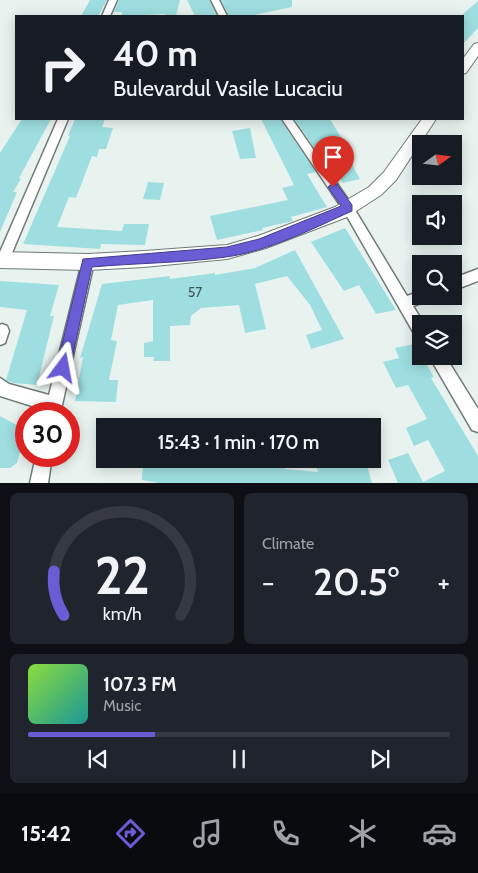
<!DOCTYPE html>
<html lang="en">
<head>
<meta charset="utf-8">
<style>
	:root { --surface:#171b24; --page:#20242c; --text:#f1f3f6; --muted:#9ea1a6; --line:#363941; --accent:#695cd5 }
	body { margin:0; font-family:Cabin,sans-serif; background:var(--page); color:var(--text); height:100vh; display:flex; flex-direction:column; font-size:19px; white-space:nowrap }
	* { box-sizing:border-box; margin:0 }
	p { font-size:16px; color:var(--muted) }
	.icon { flex:none; width:28px; height:28px; fill:none; stroke:currentColor; stroke-width:2; stroke-linecap:round; stroke-linejoin:round }
	.map { position:relative; height:483px; overflow:hidden }
	.panel { display:flex; flex-direction:column; gap:10px; padding:10px; background:#0d0f14; flex:1 }
	.panel>* { flex:none }
	.guide { position:absolute; left:15px; top:15px; width:449px; height:105px; border-radius:0px; box-shadow:0 2px 12px #0003; background:#171b24; color:var(--text); overflow:hidden }
	.needle { width:32px; rotate:75deg }
	.buttons { position:absolute; left:412px; top:135px; display:grid; gap:10px }
	.buttons a { display:grid; place-items:center; width:50px; height:50px; border-radius:0px; background:var(--surface); box-shadow:0 2px 12px #0003; font-size:25px }
	.speed { position:absolute; left:15px; top:402px; display:flex; gap:10px; font-size:25px; font-weight:700; text-align:center }
	.speed>* { display:grid; place-content:center; width:65px; height:65px; border-radius:50%; background:var(--surface); box-shadow:0 2px 12px #0003; line-height:1 }
	.speed .limit { border:8px solid #d22; background:#fff; color:#111 }
	.pin { position:absolute; display:grid; place-items:center; width:42px; height:42px; color:#fff; margin:-51px -21px; border-radius:50% 50% 50% 0; rotate:-45deg; box-shadow:0 0 5px #0007 }
	.pin .icon { rotate:45deg }
	.me { position:absolute; width:55px; margin:-28px; rotate:13deg; stroke-linejoin:round; filter:drop-shadow(0 0 4px #0008) }
	.turn { display:flex; align-items:center; gap:18px; height:105px; padding:0 15px; font-size:22px }
	.turn .icon { width:65px; height:65px; stroke-width:2.5 }
	.turn b { display:block; font-size:35px; line-height:42px }
	.big { font-size:38px; font-weight:600; line-height:1.1 }
	.panel .tile { flex:1; display:flex; flex-direction:column; justify-content:center; gap:8px; min-width:0; padding:0 18px; border-radius:8px; background:var(--page) }
	.panel .dial { align-items:center; gap:0 }
	.dial svg { height:130px; overflow:visible; fill:none; stroke:var(--line); stroke-width:7; stroke-linecap:round; text-anchor:middle }
	.dial text { fill:var(--text); stroke:none }
	.song { display:flex; align-items:center; gap:15px }
	.cover { width:60px; height:60px; border-radius:8px; background:linear-gradient(135deg,hsl(90 70% 55%),hsl(180 70% 35%)) }
	.played { height:5px; border-radius:2px; background:linear-gradient(90deg,var(--accent) 30%,var(--line) 30%) }
	.keys { display:flex; justify-content:space-around; direction:ltr }
	.heat { display:flex; justify-content:space-between; align-items:center; font-size:28px; direction:ltr }
	.panel .tiles { flex:1; display:grid; gap:10px; grid-template-columns:1fr 1fr }
	.tile:last-child { grid-column:span 2 }
	.trip { position:absolute; left:96px; top:418px; width:285px; height:50px; border-radius:0px; background:var(--surface); box-shadow:0 2px 12px #0003; font-weight:600; line-height:50px; text-align:center }
	.tabs { display:flex; height:80px; justify-content:space-around; align-items:center; background:#090b0e; color:var(--muted) }
	.tabs .icon { width:35px; height:35px }
	.tabs .active { color:var(--accent) }
	.tabs b { font-size:22px; color:var(--text) }
	.map>svg:first-child { display:block }
	.building { fill:#9edee0 }
	.lines { fill:none; stroke-linecap:round; stroke-linejoin:round }
	.minor-casing { stroke:#707a77; stroke-width:3 }
	.secondary-casing { stroke:#707a77; stroke-width:2 }
	.minor { fill:#fff; fill-rule:evenodd }
	.secondary { fill:#fff; fill-rule:evenodd }
	.route { fill:#695cd5; stroke:#443c8a }
	.labels { text-anchor:middle; dominant-baseline:central; stroke-width:4.5; stroke-linejoin:round; paint-order:stroke }
	.number-label { font-size:14px; fill:#435656 }
</style>
</head>
<body>
<div class="map">
<svg width="478" height="483" viewBox="0 0 478 483">
	<rect width="100%" height="100%" fill="#e8f3f0"/>
	<path class="building" d="M90 0H107L98 16H81Z
		M119 0H180L176 16H165V14L122 16V12H114Z
		M187 0H209L217 16H195Z
		M221 0H292V7L249 16H229Z
		M478 1V28L462 45V15Z
		M22 119H51L19 178 21 179 13 192H17L0 232V153Z
		M75 119H105L102 127 113 128 106 149H99L97 157 92 156 76 198 69 197 57 227 122 231 124 224H149L145 245 101 244 100 249 23 244 70 136H68Z
		M261 119H280L316 172 307 174 327 207 291 217 293 221 262 228 263 230 217 240 210 216 288 200 282 188 294 185Z
		M294 119H330L353 157V160L350 161 360 179 343 183 335 168 329 169Z
		M250 128 256 158 240 159 232 131Z
		M148 182 164 183 160 200 143 199Z
		M345 228 396 310 376 314 359 285 344 291 311 242Z
		M295 250 344 339 311 349 306 335 322 330 310 305 287 276 255 284 266 329 245 333 239 305 201 308 191 316 190 325 170 326V361H153L154 357H144V343L153 341V300L118 305 111 340 117 341 109 380H118L116 402 75 401 83 357 80 358 102 284 170 276V279L215 273V275L255 268Z
		M0 281 59 285 50 316H54L37 385 13 383 6 380 27 310 0 307Z
		M414 344 434 377 431 378 478 456V483H398L388 460 408 453 423 482 445 471 428 440 414 446 406 428 427 419 408 385 396 388 383 362 399 358 395 348Z
		M0 416 26 430 17 463 10 468H0Z
		M143 459H220L248 462 247 459H281L285 469 318 472 314 459H355L358 467 367 466 372 483H159L142 480Z"/>
	<g class="lines">
		<defs>
			<path id="minor" d="M109 0H117L110 16H102Z
				M211 0H219L227 16H219Z
				M58 119H68L9 260 8 264H0V252Z
				M282 119H292L352 205 407 296 421 291V296H431L429 300 413 306 424 324H421V339L416 337 344 211Z
				M88 257 93 258 94 262 60 414H44L45 410 0 396V378L9 384 49 395 82 262 83 258Z
				M478 269V281L454 290V278Z
				M2 324 7 326 9 331 5 343 0 345V325Z
				M429 356H445L478 409V432L472 430Z
				M36 456H52L48 483H30Z"/>
			<path id="secondary" d="M478 43V56L466 73 462 74V60L474 44Z
				M422 119H436L396 180 381 195 347 217 266 248 227 259 144 267 88 270 0 268V252L88 254 144 251 227 245 258 236 335 207 369 187 384 172Z"/>
		</defs>
		<use href="#minor" class="minor-casing"/>
		<use href="#secondary" class="secondary-casing"/>
		<use href="#minor" class="minor"/>
		<use href="#secondary" class="secondary"/>
	</g>
	<path class="route" d="M333 183 337 184 352 205V211C312 229 269 251 226 257 182 263 137 263 92 267L70 368 68 372 63 374 58 372 56 368 83 259 227 247 259 239 341 206 328 187Z"/>
	<g class="labels">
		<g class="number-label">
			<text x="195" y="292">57</text>
		</g>
	</g>
</svg>
<div class="buttons">
<a><svg class="needle" viewBox="-14 -14 28 28"><path d="M0-13l5 13h-10z" fill="#e53935"/><path d="M0 13l5-13h-10z" fill="#9ea1a6"/></svg></a>
<a><svg class="icon" aria-label="sound" viewBox="0 0 24 24"><path d="M4 9h4l5-4v14l-5-4H4zM17 9q2 3 0 6"/></svg></a>
<a><svg class="icon" aria-label="search" viewBox="0 0 24 24"><circle cx="10" cy="10" r="6"/><path d="M15 15l6 6"/></svg></a>
<a><svg class="icon" aria-label="layers" viewBox="0 0 24 24"><path d="M12 4l9 5-9 5-9-5zM3 14l9 5 9-5"/></svg></a>
</div>
<div class="speed"><div class="limit">30</div></div>
<div class="pin" style="left:333px;top:187px;background:#d93025"><svg class="icon" aria-label="arrive" viewBox="0 0 24 24"><path d="M6 21V4h12l-3 4 3 4H6"/></svg></div>
<svg class="me" style="left:63px;top:368px" viewBox="-20 -20 40 40"><path d="M0-17L14 15 0 8-14 15z" fill="#695cd5" stroke="#fff" stroke-width="4"/></svg>
<div class="trip">15:43 · 1 min · 170 m</div>
<div class="guide">
<div class="turn"><svg class="icon" aria-label="right" viewBox="0 0 24 24"><path d="M7 20v-9h11M14 6l5 5-5 5"/></svg><div><b>40 m</b>Bulevardul Vasile Lucaciu</div></div>
</div>
</div>
<section class="panel">
<div class="tiles">
<div class="tile dial"><svg viewBox="0 0 100 80">
<path d="M14 69A42 42 0 1 1 86 69"/>
<path d="M14 69A42 42 0 0 1 8 42" stroke="#695cd5"/>
<text x="50" y="56" font-size="32" font-weight="700">22</text>
<text x="50" y="72" font-size="11">km/h</text>
</svg></div>
<div class="tile"><p>Climate</p>
<div class="heat"><a>−</a><b class="big">20.5°</b><a>+</a></div>
</div>
<div class="tile">
<div class="song"><i class="cover"></i><div><b>107.3 FM</b><p>Music</p></div></div>
<div class="played"></div>
<div class="keys"><svg class="icon" aria-label="previous" viewBox="0 0 24 24"><path d="M18 5L8 12l10 7zM5 5v14"/></svg><svg class="icon" aria-label="pause" viewBox="0 0 24 24"><path d="M8 5v14M16 5v14"/></svg><svg class="icon" aria-label="next" viewBox="0 0 24 24"><path d="M6 5l10 7-10 7zM19 5v14"/></svg></div>
</div>
</div>
</section>
<nav class="tabs">
<b>15:42</b>
<svg class="icon active" aria-label="directions" viewBox="0 0 24 24"><path d="M12 3l9 9-9 9-9-9zM9 14v-3h6M13 9l2 2-2 2"/></svg>
<svg class="icon" aria-label="music" viewBox="0 0 24 24"><path d="M9 18V5l10-2v13"/><circle cx="6" cy="18" r="3"/><circle cx="16" cy="16" r="3"/></svg>
<svg class="icon" aria-label="phone" viewBox="0 0 24 24"><path d="M5 4h4l2 5-3 2q2 4 5 5l2-3 5 2v4C11 20 4 13 5 4z"/></svg>
<svg class="icon" aria-label="climate" viewBox="0 0 24 24"><path d="M12 3v18M4 7l16 10M4 17L20 7"/></svg>
<svg class="icon" aria-label="car" viewBox="0 0 24 24"><path d="M5 17H2v-5l4-1 3-4h7l3 4 3 1v5h-3M9 17h6M6 11h13"/><circle cx="7" cy="17" r="2"/><circle cx="17" cy="17" r="2"/></svg>
</nav>
</body>
</html>
